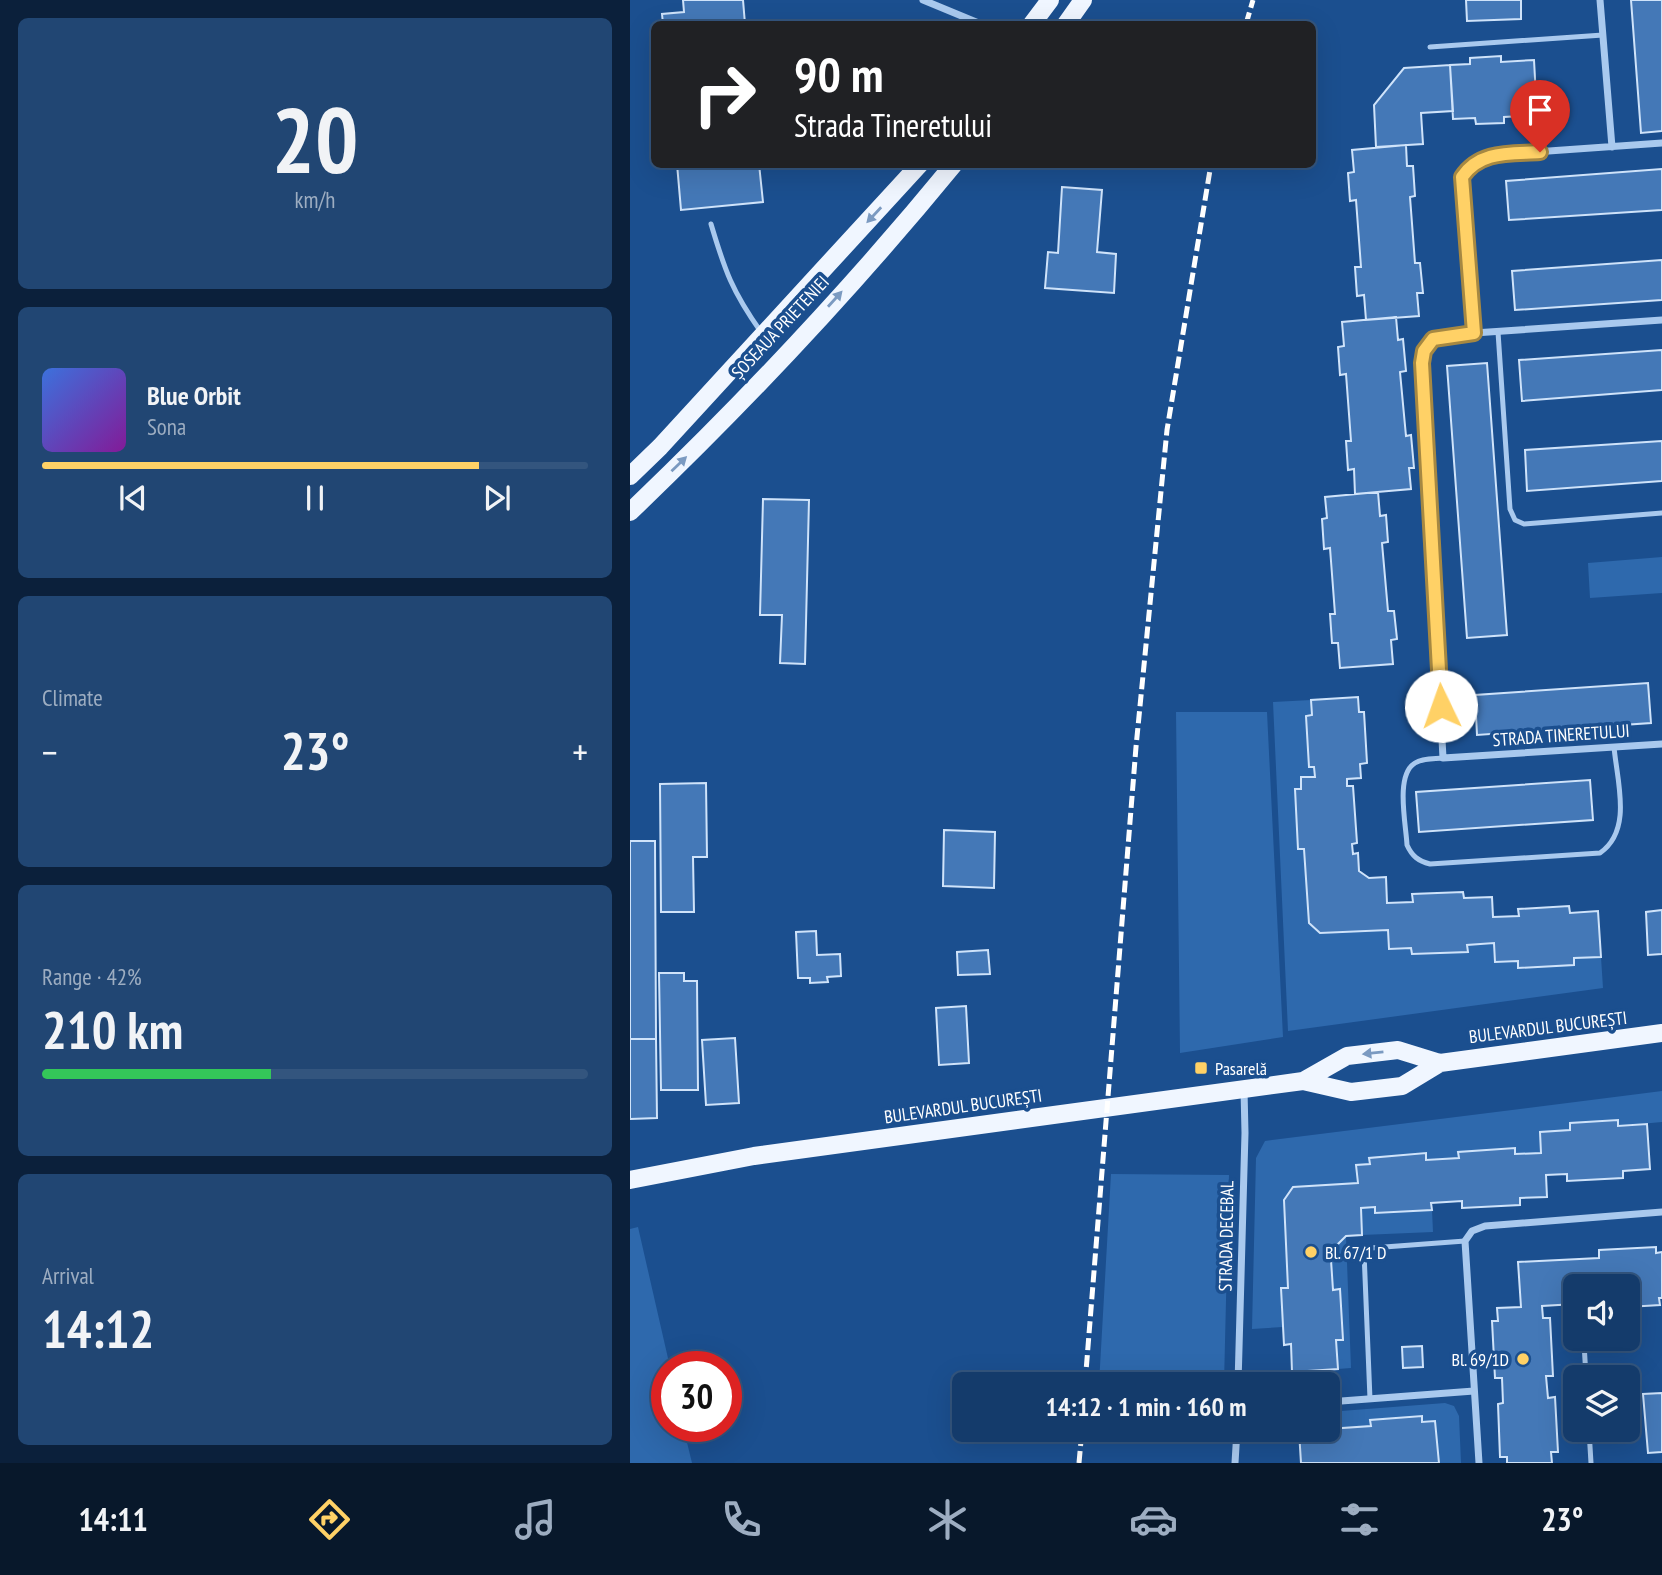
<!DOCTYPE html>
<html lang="en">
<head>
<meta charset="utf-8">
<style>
	:root { --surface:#143b6b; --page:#214673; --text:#f1f3f6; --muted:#9dadc1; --line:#33557e; --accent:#ffd166 }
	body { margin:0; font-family:"PT Sans Narrow",sans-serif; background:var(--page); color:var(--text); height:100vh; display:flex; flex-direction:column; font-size:26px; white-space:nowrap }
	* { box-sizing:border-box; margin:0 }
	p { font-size:23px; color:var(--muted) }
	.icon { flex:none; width:38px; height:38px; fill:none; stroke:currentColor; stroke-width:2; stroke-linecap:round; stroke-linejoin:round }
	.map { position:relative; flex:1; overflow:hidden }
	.side { display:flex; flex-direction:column; gap:18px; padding:18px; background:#0b203b; width:630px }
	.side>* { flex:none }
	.hud { position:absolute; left:21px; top:21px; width:665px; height:147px; border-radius:10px; box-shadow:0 7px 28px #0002,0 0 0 2px var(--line); background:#202124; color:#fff; overflow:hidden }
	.fabs { position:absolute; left:933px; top:1274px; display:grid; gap:14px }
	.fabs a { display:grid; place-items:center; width:77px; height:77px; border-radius:10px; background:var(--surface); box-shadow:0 7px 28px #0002,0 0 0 2px var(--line); font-size:35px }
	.speed { position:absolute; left:21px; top:1351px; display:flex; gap:14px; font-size:35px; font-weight:700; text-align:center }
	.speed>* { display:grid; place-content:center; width:91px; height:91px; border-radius:50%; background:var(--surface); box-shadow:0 7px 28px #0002,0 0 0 2px var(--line); line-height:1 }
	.speed .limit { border:10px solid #d22; background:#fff; color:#111 }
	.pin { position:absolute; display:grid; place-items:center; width:60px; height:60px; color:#fff; margin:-72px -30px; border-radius:50% 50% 50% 0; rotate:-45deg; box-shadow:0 0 7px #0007 }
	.pin .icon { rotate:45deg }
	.me { position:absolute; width:77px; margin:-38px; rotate:357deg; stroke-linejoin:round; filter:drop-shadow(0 0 5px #0008) }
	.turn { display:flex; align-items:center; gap:24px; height:147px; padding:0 28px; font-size:32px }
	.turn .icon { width:91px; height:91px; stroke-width:2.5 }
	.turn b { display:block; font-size:49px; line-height:60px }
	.big { font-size:52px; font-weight:700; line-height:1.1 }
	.side .tile { flex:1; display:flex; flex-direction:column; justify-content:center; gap:10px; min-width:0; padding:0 24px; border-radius:10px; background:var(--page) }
	.side .dial { align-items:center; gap:0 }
	.dial b { font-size:91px; line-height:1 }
	.song { display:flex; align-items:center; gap:21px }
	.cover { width:84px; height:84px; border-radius:10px; background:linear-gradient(135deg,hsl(220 70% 55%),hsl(290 70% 35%)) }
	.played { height:7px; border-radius:4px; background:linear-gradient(90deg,var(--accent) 80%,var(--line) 80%) }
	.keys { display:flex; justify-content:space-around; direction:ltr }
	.heat { display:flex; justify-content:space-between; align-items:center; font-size:38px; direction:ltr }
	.charge { height:10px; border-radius:5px; background:linear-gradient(90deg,#34c759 42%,var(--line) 0) }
	.trip { position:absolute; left:322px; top:1372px; width:388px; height:70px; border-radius:10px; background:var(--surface); box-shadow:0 7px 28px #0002,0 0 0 2px var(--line); font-weight:700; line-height:70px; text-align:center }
	.tab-bar { display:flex; height:112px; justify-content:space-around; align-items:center; background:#08182b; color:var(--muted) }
	.tab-bar .icon { width:49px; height:49px }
	.tab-bar .on { color:var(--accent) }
	.tab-bar b { font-size:32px; color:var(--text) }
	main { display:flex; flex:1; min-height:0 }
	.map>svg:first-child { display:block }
	.green { fill:#2e69ad }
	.building { fill:#4478b7; stroke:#cfe3fa; stroke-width:2 }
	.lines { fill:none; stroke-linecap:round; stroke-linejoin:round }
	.lane { stroke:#a9c9ee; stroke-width:5 }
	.street { stroke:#a9c9ee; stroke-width:7 }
	.primary { stroke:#f0f6ff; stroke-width:18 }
	.rail { stroke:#fff; stroke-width:5; stroke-dasharray:12 5; stroke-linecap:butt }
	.oneway { fill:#7b9ac1 }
	.route-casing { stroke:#a68842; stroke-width:18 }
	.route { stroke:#ffd166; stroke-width:12 }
	.poi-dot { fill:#ffd166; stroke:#1b4f8f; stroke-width:2.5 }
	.labels { text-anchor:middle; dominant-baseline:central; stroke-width:7; stroke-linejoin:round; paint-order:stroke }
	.street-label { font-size:18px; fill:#fff; stroke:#1b4f8f }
	.poi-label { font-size:18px; fill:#fff; stroke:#1b4f8f; text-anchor:start }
</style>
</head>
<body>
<main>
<section class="side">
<div class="tile dial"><b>20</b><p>km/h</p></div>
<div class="tile">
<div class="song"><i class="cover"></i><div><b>Blue Orbit</b><p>Sona</p></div></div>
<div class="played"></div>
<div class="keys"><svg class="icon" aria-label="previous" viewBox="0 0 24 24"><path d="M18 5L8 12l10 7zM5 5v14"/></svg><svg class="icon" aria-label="pause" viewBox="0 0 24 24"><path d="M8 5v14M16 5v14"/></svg><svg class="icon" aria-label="next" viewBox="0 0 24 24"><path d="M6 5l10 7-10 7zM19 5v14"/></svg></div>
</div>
<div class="tile"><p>Climate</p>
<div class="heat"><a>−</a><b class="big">23°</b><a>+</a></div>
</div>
<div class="tile"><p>Range · 42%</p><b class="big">210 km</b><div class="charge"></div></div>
<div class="tile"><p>Arrival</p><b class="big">14:12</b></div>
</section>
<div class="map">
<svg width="1032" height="1463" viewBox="0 0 1032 1463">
	<rect width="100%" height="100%" fill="#1b4f8f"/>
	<path class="green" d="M1032 557V593L960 598 958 563Z
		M681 700 682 715 677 716 679 767H684L685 777H671V789H665L668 849H674L679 924 690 933 758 930 759 948H781L782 954 837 952V945L864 943 865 962 888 961V968L943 965 944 958 971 957 973 988 658 1031 643 702Z
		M546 712H637L653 1037 550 1053Z
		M1032 1091V1122L988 1126 987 1120 940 1123V1130L910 1132 911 1153 885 1154 884 1148 829 1152V1158L796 1160 795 1153 740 1158V1164L726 1165 728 1183 663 1187 654 1200 658 1288 651 1289 653 1327 622 1329 626 1158 635 1141Z
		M481 1174 599 1175 594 1384H469Z
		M745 1207V1213L802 1210 803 1232 732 1235 731 1208Z
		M8 1227 40 1367H37V1426H53L62 1463H0V1229Z
		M716 1236 721 1368 708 1369 706 1340 713 1339 710 1290H703L701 1260 707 1259 706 1246Z
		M815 1403 824 1406 829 1416 831 1463H809L805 1421 792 1422 791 1416 740 1421 741 1426 698 1429V1412Z"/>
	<path class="building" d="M53 0H113L115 24H33L32 14 54 12Z
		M836 0H891V19L837 21Z
		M1001 0H1032V131L1011 133Z
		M871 56V62L904 60 907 115 874 117V123L846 124 845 118 823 119 820 65 840 64V58Z
		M820 65 823 111 791 113 793 144 746 147 744 105 774 68Z
		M776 145 777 166H783L785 196 780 197 785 263H790L793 293H787L789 316 736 320 734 295 727 296 725 267H731L726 200 720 201 718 173 724 172 722 150Z
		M47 164H129L133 202 51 210Z
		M1032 169V210L879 220 876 181Z
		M432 187 472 190 467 252 486 254 484 293 415 288 418 252 428 253Z
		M1032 260V300L885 310 882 271Z
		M766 317 768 340 773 339 776 371 770 372 776 436 781 435 784 468H779L781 489 725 494 724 469 718 470 716 441H721L716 374 710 375 708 347 714 346 712 322Z
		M1032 350V390L892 401 889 360Z
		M857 363 877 635 837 638 817 366Z
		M1032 441V481L897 491 895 450Z
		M748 492 750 516 756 515 758 542 752 543 758 611H764L767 639 761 640 763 664 710 668 708 643H702L700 614H705L700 548 694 549 692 519 697 518 695 497Z
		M133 499 179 500 175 664 150 663 152 615H130Z
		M1018 683 1021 723 847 735 845 695Z
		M728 697 729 712H734L737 763 730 764 731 778 717 779V786H723L727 843 722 844 723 854 728 853 729 871 739 878 756 877 757 903 783 902 782 894 833 892 834 898 862 897 863 917 889 916 888 909 939 906 940 913 968 911 971 957 944 958V965L888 968V961L865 962 864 943 837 945 838 952 782 954 781 948 759 949 758 930 690 933 679 923 674 849H668L665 789H671V777H685L684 767H679L676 716 682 715 681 700Z
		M960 780 963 820 789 832 786 792Z
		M76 783 77 857H63L64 912H31L30 784Z
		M314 830 365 832 364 888 313 886Z
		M0 841H25L26 1039H0Z
		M1032 910V954L1018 955 1016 912Z
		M186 931 187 955 210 954 211 976 197 977 198 982 180 983V978H168L166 932Z
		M358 950 360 974 328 975 327 952Z
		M29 973H54V981H67L68 1090H31Z
		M336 1006 339 1063 309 1065 306 1008Z
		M105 1038 109 1103 76 1105 72 1040Z
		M0 1039H26L27 1118 0 1119Z
		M988 1120V1126L1017 1124 1020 1169 993 1171V1178L937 1181V1174L916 1175 917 1197 890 1198V1205L832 1208V1201L801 1203 802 1210 745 1213V1207L731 1208 732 1235 716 1236 706 1246 707 1259 701 1260 703 1290 710 1289 713 1340H706L708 1369 662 1372 661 1344 654 1345 651 1288H658L654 1200 663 1187 728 1183 726 1165 740 1164 739 1158 796 1153V1160L829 1158 828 1152 885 1148V1154L911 1153 910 1132 940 1130V1123Z
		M1026 1247V1253L1032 1252V1298H1029L1030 1305 998 1307V1286H945V1304L912 1306 913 1318H920L923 1376H916L918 1398 925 1397 928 1452H921L922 1463H877V1457H870L868 1404 873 1403 872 1378H865L862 1321H868L867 1308 891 1307 888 1262 969 1258V1250Z
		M792 1346 793 1367 773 1368 772 1347Z
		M1032 1393V1452L1018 1453 1013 1394Z
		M792 1416V1422L805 1421 809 1463H671L669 1431 741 1426 740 1420Z"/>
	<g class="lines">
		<path class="lane" d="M800 47 973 35
			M81 224C95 271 102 291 131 332
			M868 332 880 509 885 520 894 524 1032 513
			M813 758C804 759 793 758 785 763 765 775 776 824 777 845 782 856 788 861 800 864L970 853C1003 830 987 781 984 747
			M954 1343 956 1377
			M740 1399 734 1252 741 1248 835 1241
			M959 1430 961 1463"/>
		<path class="street" d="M293 0 351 24
			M970 0 982 147
			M1032 143 862 155 848 159 839 166 832 177 844 333 804 339 794 351 792 363 813 758 1032 744
			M844 333 1032 320
			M608 1384 615 1133 614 1090
			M698 1402 844 1391
			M605 1463 607 1430
			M849 1463 835 1241 842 1231 855 1226 1032 1212"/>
		<path class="primary" d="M402 24 420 0
			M436 24 453 0
			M0 476 30 447 290 164
			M0 512C114 403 224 286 324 164
			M673 1081 717 1056 768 1050 810 1063 1032 1033
			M0 1180 124 1156 673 1081 721 1092 772 1086 810 1063"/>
		<path class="rail" d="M616 24 623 0
			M455 1384 506 747 537 430 581 164
			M449 1463 452 1430"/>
	</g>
	<defs><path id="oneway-solid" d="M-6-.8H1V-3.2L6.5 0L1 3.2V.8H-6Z" transform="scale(1.75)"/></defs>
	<g class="oneway">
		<use href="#oneway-solid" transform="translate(244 215) rotate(133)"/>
		<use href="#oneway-solid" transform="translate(205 299) rotate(-48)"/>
		<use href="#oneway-solid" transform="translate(49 464) rotate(-44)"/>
		<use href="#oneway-solid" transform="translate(743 1053) rotate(174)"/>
	</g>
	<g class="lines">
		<defs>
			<path id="route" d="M811 706 792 363 794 351 803 339 844 333 832 177C850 150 881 154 910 152"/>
		</defs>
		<use href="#route" class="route-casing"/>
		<use href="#route" class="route"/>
	</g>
	<g class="poi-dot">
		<rect x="564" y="1061" width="14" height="14" rx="3.5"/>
		<circle cx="681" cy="1252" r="7"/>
		<circle cx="893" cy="1359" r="7"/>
	</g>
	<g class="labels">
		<g class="street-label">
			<text transform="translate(150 327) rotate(-47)">ȘOSEAUA PRIETENIEI</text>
			<text transform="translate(931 735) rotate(-4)">STRADA TINERETULUI</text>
			<text transform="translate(918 1027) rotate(-7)">BULEVARDUL BUCUREȘTI</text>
			<text transform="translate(333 1106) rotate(-8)">BULEVARDUL BUCUREȘTI</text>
			<text transform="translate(596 1236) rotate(-89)">STRADA DECEBAL</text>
		</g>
		<g class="poi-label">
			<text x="585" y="1068">Pasarelă</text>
			<text x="695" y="1252">Bl. 67/1 D</text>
			<text x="879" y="1359" text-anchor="end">Bl. 69/1D</text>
		</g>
	</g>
</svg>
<div class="fabs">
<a><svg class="icon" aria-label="sound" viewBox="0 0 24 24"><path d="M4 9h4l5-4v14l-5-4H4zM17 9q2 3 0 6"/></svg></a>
<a><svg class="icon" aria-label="layers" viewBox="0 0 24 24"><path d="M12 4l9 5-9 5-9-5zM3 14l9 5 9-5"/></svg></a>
</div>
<div class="speed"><div class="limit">30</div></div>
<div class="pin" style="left:910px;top:152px;background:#d93025"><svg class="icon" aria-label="arrive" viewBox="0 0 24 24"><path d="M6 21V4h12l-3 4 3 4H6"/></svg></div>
<svg class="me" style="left:811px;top:706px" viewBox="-20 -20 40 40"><circle r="19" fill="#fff"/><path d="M0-13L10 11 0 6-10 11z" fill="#ffd166"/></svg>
<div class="trip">14:12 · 1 min · 160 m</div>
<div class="hud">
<div class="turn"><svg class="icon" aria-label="right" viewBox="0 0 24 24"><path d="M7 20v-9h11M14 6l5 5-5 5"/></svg><div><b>90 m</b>Strada Tineretului</div></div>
</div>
</div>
</main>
<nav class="tab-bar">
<b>14:11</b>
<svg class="icon on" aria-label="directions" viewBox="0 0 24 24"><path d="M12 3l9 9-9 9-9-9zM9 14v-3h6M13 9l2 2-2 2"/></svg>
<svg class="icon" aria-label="music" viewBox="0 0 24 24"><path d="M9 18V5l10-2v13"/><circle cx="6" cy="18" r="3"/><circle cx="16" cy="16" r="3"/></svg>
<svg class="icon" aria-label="phone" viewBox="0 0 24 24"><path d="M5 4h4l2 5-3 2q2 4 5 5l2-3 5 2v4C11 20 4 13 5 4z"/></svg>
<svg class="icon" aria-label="climate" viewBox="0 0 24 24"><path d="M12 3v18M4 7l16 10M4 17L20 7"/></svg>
<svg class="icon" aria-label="car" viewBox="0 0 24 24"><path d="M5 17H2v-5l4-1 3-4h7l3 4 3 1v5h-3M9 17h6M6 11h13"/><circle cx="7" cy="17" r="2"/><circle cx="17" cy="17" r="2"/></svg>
<svg class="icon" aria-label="filters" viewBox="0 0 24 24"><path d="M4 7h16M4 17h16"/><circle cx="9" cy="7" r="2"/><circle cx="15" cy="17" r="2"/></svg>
<b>23°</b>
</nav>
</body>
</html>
